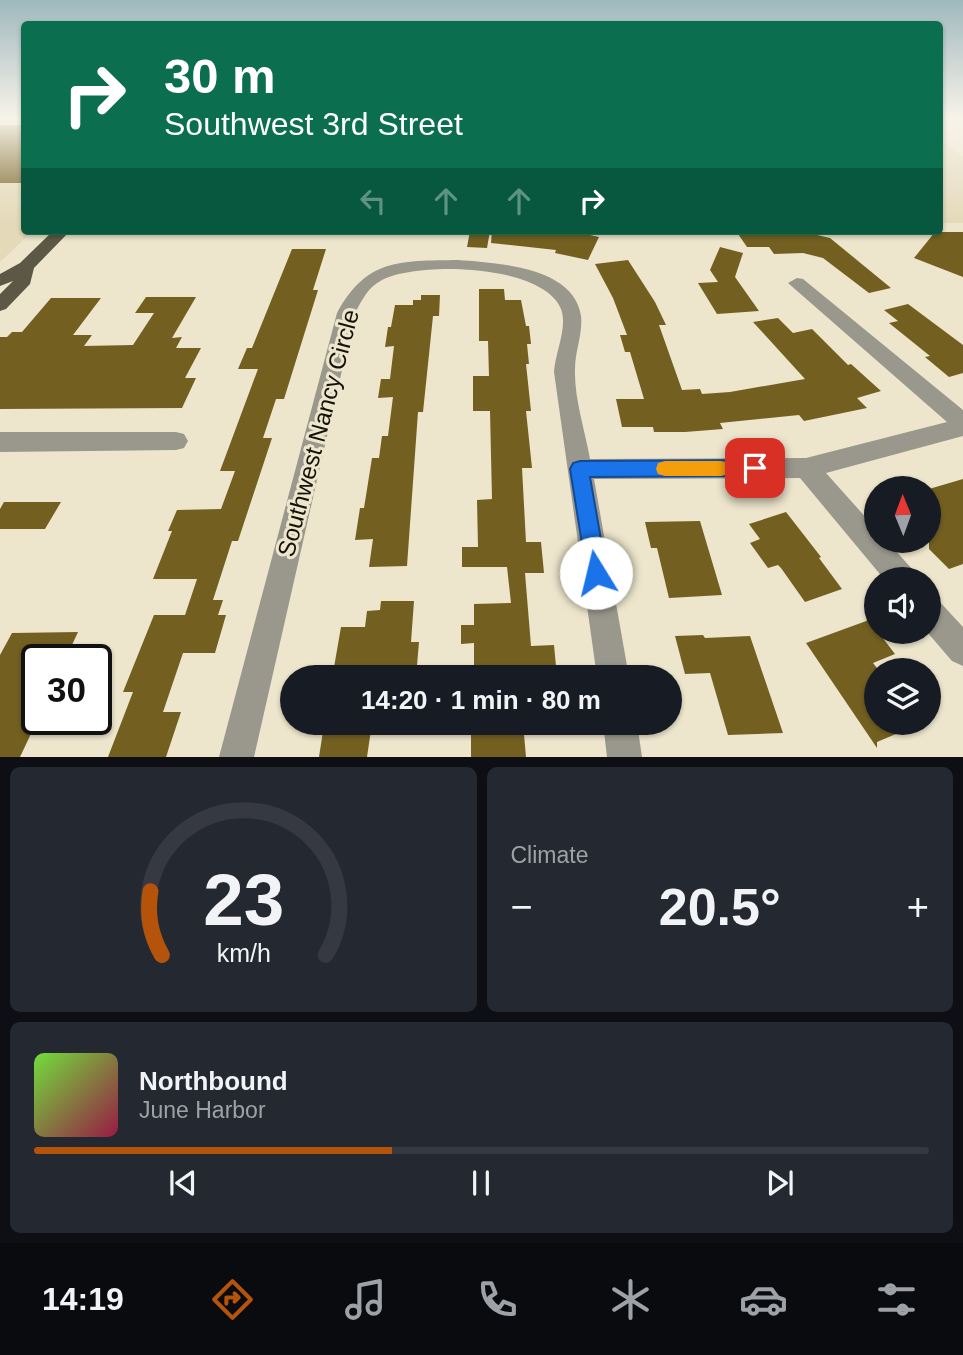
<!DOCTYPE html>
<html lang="en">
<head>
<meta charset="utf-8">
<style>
	:root { --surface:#171b24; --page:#242831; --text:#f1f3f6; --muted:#9ea1a6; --line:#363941; --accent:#b45309 }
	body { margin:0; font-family:Helvetica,sans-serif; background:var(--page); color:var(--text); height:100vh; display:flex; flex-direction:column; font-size:26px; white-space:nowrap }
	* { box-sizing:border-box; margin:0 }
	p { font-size:23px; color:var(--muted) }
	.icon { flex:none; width:38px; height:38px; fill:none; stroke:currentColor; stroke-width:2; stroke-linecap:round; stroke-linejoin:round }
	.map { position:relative; height:757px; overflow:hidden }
	.sheet { display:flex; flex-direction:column; gap:10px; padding:10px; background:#0d0f14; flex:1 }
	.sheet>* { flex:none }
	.guide { position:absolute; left:21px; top:21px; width:922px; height:214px; border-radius:7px; box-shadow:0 2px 5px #0004; background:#0b6e4f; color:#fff; overflow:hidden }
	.needle { width:46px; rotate:359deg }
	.buttons { position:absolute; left:864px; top:476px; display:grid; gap:14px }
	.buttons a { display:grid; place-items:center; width:77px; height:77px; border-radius:50%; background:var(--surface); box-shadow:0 2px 5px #0004; font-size:35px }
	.speed { position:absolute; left:21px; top:644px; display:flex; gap:14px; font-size:35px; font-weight:700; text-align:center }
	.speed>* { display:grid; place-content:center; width:91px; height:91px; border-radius:50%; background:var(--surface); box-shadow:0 2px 5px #0004; line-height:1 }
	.speed .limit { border:4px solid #111; border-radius:10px; background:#fff; color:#111 }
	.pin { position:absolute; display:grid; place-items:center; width:60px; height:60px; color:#fff; margin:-30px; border-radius:14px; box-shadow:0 4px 10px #0006 }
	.me { position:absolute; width:77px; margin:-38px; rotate:351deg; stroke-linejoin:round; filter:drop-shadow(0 0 5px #0008) }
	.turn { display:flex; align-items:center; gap:24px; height:147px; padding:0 28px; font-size:32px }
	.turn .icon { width:91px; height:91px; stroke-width:2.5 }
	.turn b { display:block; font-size:49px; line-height:60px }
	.lanes { display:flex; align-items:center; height:66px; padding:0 28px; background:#0003; justify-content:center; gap:35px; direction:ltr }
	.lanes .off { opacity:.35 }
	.big { font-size:52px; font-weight:800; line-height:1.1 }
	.sheet .tile { flex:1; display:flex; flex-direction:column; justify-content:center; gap:10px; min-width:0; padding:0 24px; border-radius:10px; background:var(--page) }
	.sheet .dial { align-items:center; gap:0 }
	.dial svg { height:182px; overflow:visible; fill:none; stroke:var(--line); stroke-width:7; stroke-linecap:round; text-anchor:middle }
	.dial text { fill:var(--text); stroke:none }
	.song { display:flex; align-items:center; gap:21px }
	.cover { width:84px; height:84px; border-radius:10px; background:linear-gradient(135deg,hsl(100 70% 55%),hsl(340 70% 35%)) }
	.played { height:7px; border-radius:4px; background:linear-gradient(90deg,var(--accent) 40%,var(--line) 40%) }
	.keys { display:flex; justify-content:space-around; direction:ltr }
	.heat { display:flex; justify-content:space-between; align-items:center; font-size:38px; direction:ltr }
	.sheet .tiles { flex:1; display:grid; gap:10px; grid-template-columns:1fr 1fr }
	.tile:last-child { grid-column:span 2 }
	.trip { position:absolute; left:280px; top:665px; width:402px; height:70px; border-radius:35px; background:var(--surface); box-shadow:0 2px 5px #0004; font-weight:800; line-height:70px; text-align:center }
	.tab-bar { display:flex; height:112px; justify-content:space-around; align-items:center; background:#090b0e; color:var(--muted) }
	.tab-bar .icon { width:49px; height:49px }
	.tab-bar .selected { color:var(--accent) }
	.tab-bar b { font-size:32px; color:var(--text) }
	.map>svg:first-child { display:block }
	.built { fill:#e4daba }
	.building { fill:#736021 }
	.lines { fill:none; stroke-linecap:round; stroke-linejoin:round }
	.minor { fill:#9a978d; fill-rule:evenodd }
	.major { fill:#5d5745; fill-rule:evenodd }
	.route { fill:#1a73e8; stroke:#114b97; stroke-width:2 }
	.slow { fill:#f59e0b }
	.labels { text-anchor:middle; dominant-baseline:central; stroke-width:6; stroke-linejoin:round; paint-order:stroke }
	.street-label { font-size:24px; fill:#141109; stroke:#ede5cc }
</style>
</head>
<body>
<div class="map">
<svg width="963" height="757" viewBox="0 0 963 757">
	<rect width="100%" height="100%" fill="#ede5cc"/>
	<path class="built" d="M0 117H24V231H33L0 262Z
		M940 141 963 156V223H940Z"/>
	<path class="building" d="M0 125H24V183H0Z
		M470 231H490L487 248 467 247Z
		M492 231 570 234 572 231 599 237 588 260 555 253 556 250 491 243Z
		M736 231H800L830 238 891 288 869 293 823 258 803 253 774 254 769 247H747Z
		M935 232H963V277L914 258Z
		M720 247 743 253 735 277 759 311 717 314 698 283 718 282 710 270Z
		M292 249H326L313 290H318L284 399H276L263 438H272L238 541H232L213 600H223L218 615H226L215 653H183L163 712H181L166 757H108L133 692H123L154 615H185L197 579H153L172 531H168L177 510 221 509 235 471H220L258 369H238L247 348H252Z
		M628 260 655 302 666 325H659L682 390 700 389 702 394 730 392 805 379 753 322 778 318 793 333 812 329 848 365 851 364 881 391 857 398 867 408 804 421 799 415 720 423 723 429 685 432H654L653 427H622L616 399H644L630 352H625L620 335H627L613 298 595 264Z
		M479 289H504L505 300H521L526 326H529L531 344H527L529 364H526L531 411H526L532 468H522L526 542H541L544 573H525L531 646 554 645 557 677H474V643L461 644V625H474V604L511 603 507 567H462V547H478L477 500 492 499 490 411H473V376H489L488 341H479Z
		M421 295H440L439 316H433L423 412H418L407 566 369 567 373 539 355 540 360 508H364L372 458H379L382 436H388L393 397 378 398 381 379H390L394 346 385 347 388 327H391L395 305H413V300H421Z
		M146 297H196L172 338 182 337 176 348H201L185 378H196L182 408 0 409V337H7L12 332H22L51 298H101L73 335H92L84 346 133 345 154 313H135Z
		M908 304 963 345V373L949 377 925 357 930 356 889 323 898 321 884 310Z
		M963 479V564L949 569 929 549V489Z
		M4 502H61L45 529H0V509Z
		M786 512 821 557 819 558 842 589 805 602 781 568 778 565 768 568 750 543 760 539 749 524Z
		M700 521 722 595 669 598 657 548H651L645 522Z
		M381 601H414L411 642H419L416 677H389V671L333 673 341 627H365L367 611 380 610Z
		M869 620 895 654 873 663 877 668V723H922L877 742V748L806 643Z
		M78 632 65 660H37V721L20 757H0V655L12 633Z
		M703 635 705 638 750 636 783 733 728 735 710 673 685 674 675 636Z
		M471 723H523L526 757H471Z
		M371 730 367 757H319L323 731Z"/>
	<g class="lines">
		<path class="minor" d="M458 260C495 263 574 266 581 316 583 333 575 351 575 369 574 398 585 430 590 459L806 458 947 422 788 283 797 278 803 279 963 410V436L826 473 877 530V541H887L912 569 916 579H884L800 478 594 479 629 677H597L554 372C555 353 568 327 561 309 543 264 418 261 382 280 368 287 362 300 355 313L254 757H219L337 313C367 258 400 261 458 260Z
			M0 432H176L184 434 188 441 184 448 176 450 0 452Z
			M929 596 939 601 963 627V666L952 661 927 632Z
			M603 723H637L642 757H607Z"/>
		<path class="major" d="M53 231H70L34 268 30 284 6 309 0 311V294L13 281 0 286V274L20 263Z"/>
	</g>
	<linearGradient id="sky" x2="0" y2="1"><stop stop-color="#9fb8be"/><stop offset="0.53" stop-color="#f7f3e8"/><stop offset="1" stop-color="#f7f3e8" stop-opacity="0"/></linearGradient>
	<rect width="963" height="222" fill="url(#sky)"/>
	<path class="route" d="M755 460 762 463 765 468 762 474 755 476 590 477 607 573 604 581 596 584 588 581 570 469 573 463 580 461Z"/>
	<path class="slow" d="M665 461H721L728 463 730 468 728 474 721 476H665L658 474 656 469 658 463Z"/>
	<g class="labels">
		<g class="street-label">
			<text transform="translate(318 433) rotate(-75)">Southwest Nancy Circle</text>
		</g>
	</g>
</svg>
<div class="buttons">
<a><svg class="needle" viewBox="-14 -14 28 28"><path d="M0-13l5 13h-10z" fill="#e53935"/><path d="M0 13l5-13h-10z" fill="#9ea1a6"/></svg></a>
<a><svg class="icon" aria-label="sound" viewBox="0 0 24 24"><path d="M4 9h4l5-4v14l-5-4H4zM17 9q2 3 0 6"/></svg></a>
<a><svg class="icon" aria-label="layers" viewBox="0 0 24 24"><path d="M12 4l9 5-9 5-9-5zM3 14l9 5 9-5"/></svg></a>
</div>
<div class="speed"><div class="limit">30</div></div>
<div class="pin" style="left:755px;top:468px;background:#d93025"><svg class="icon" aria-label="arrive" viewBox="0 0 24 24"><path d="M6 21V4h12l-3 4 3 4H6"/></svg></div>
<svg class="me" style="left:596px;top:573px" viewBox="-20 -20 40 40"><circle r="19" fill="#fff"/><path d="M0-13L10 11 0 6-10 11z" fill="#1a73e8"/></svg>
<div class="trip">14:20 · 1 min · 80 m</div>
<div class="guide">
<div class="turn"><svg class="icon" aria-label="right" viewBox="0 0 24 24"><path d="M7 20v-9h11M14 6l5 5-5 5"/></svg><div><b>30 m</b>Southwest 3rd Street</div></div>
<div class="lanes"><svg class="icon off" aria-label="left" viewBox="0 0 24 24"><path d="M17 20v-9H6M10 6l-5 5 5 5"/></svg><svg class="icon off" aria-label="ahead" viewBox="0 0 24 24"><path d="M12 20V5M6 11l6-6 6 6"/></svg><svg class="icon off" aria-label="ahead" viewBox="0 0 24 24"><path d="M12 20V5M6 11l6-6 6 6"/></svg><svg class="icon" aria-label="right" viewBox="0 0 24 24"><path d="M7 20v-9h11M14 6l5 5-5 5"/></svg></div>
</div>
</div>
<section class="sheet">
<div class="tiles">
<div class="tile dial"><svg viewBox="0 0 100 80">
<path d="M14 69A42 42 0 1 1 86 69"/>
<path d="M14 69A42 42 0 0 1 9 41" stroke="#b45309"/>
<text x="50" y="56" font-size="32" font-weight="700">23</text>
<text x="50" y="72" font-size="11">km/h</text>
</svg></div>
<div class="tile"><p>Climate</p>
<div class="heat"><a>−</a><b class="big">20.5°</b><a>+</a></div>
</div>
<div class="tile">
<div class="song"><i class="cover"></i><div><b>Northbound</b><p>June Harbor</p></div></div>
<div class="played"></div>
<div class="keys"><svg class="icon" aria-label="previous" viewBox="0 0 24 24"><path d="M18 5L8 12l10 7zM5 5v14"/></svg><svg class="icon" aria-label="pause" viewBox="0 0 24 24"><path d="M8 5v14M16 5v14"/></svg><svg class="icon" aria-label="next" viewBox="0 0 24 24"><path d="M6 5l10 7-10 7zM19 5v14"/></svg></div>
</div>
</div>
</section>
<nav class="tab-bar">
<b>14:19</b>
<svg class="icon selected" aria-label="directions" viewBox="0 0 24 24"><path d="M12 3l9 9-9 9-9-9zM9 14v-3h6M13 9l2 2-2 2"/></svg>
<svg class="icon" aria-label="music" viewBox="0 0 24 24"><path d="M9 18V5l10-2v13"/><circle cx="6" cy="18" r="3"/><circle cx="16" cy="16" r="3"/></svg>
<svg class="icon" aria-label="phone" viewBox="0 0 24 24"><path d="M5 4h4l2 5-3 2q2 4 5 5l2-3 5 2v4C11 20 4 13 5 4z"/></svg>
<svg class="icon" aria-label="climate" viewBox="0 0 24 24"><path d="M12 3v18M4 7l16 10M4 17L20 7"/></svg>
<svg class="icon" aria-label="car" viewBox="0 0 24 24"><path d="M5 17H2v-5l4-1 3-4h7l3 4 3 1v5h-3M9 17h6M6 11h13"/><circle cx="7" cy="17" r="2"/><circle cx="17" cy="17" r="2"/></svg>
<svg class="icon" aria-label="filters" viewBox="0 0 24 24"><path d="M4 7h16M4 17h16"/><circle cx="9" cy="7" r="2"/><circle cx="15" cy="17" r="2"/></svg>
</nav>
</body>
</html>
